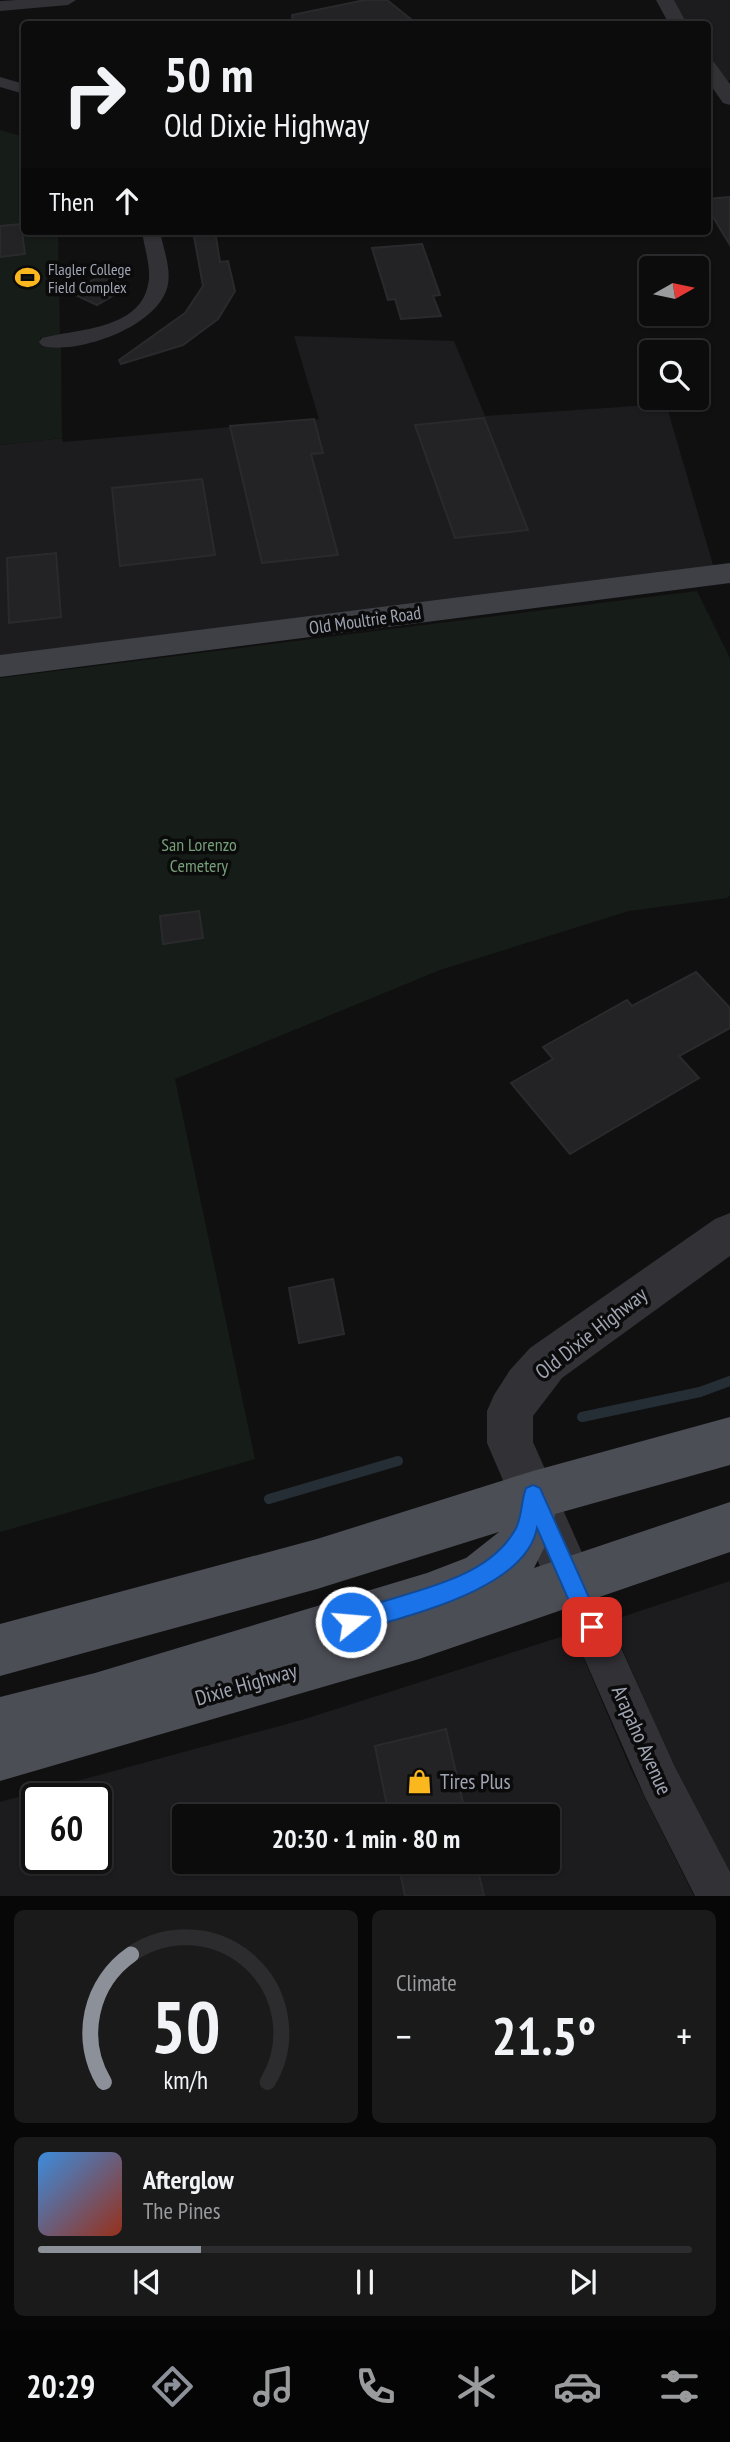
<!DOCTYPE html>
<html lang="en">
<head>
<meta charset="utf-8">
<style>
	:root { --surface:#0c0c0d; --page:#1a1a1b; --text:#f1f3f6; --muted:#9a9b9d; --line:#2c2c2e; --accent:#8c9099 }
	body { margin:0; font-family:"PT Sans Narrow",sans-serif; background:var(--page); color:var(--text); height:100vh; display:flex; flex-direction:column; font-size:26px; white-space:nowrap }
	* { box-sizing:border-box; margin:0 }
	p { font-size:23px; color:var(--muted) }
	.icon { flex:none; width:38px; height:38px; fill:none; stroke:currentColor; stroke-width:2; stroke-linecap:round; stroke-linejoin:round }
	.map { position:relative; height:1896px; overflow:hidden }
	.side { display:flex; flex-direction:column; gap:14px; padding:14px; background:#070707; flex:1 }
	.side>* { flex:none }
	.top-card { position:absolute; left:21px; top:21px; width:690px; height:214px; border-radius:7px; box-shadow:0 2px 5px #0004,0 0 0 2px var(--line); background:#0c0c0d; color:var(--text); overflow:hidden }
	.needle { width:46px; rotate:81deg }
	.fabs { position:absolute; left:639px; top:256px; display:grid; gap:14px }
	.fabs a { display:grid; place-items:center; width:70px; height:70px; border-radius:7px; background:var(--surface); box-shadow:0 2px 5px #0004,0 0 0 2px var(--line); font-size:35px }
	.speed { position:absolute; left:21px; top:1783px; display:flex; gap:14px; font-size:35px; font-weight:700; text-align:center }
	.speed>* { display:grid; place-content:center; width:91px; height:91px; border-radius:50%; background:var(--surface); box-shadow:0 2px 5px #0004,0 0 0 2px var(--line); line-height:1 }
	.speed .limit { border:4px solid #111; border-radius:10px; background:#fff; color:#111 }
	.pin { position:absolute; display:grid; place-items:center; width:60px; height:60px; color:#fff; margin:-30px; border-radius:14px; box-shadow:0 4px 10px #0006 }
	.me { position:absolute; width:77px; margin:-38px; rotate:73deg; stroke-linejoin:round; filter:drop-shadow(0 0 5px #0008) }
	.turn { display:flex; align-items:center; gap:24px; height:147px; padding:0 28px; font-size:32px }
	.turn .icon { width:91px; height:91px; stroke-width:2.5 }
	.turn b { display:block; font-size:49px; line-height:60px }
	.then { display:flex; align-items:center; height:66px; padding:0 28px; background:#0003; gap:14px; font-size:26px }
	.big { font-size:52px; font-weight:700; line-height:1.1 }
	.side .tile { flex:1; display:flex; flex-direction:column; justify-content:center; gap:10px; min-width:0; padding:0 24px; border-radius:10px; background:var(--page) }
	.side .dial { align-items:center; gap:0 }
	.dial svg { height:182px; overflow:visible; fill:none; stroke:var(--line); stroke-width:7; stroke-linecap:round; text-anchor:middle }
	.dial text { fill:var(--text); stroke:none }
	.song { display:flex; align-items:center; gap:21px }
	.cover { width:84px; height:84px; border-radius:10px; background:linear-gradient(135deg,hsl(210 70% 55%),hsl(10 70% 35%)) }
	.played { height:7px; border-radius:4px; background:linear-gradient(90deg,var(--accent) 25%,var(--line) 25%) }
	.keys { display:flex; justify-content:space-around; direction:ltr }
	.heat { display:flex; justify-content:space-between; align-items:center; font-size:38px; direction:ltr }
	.side .tiles { flex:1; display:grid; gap:14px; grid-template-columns:1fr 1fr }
	.tile:last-child { grid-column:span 2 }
	.trip { position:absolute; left:172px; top:1804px; width:388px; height:70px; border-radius:7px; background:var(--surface); box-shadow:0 2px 5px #0004,0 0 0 2px var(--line); font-weight:700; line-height:70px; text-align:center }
	.tab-bar { display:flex; height:112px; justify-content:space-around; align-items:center; background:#050505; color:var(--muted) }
	.tab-bar .icon { width:49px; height:49px }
	.tab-bar .active { color:var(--accent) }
	.tab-bar b { font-size:32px; color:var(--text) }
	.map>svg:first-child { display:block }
	.built { fill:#1c1c1e; fill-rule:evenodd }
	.green { fill:#161c17 }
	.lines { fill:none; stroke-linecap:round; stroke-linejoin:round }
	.stream { stroke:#262e35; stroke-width:10 }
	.building { fill:#232325; stroke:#2a2a2d; stroke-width:2 }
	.minor { fill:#313136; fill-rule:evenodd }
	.tertiary { fill:#313136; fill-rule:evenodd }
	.secondary { fill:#3e4046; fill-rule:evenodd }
	.primary { fill:#4c4e56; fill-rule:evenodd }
	.route { fill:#1a73e8; stroke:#114b97; stroke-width:2 }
	.labels { text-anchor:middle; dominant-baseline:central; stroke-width:7; stroke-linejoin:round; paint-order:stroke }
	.far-poi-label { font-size:16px; fill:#a0a5b3; stroke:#0b0b0c; text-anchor:start }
	.street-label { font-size:18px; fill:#a0a5b3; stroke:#0b0b0c }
	.park-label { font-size:18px; fill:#769f79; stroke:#0b0b0c }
	.near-street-label { font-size:21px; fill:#a0a5b3; stroke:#0b0b0c }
	.near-poi-label { font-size:21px; fill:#a0a5b3; stroke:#0b0b0c; text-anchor:start }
</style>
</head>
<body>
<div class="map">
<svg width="730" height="1896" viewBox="0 0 730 1896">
	<rect width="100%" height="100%" fill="#101011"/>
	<path class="built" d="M673 0H730V80L726 81 707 55V24H686Z
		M294 336 454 341 485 416 666 404 714 568 0 658V445L62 438 63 442 319 419Z
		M730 1581V1873L669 1755 610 1621Z
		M573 1633 631 1770 694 1896H0V1802L305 1719ZM37 1799H96V1858H37ZM184 1816H548V1862H184Z"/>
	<path class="green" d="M0 130 24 137V231H58L60 336 40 338 41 347 61 346 62 438 0 445Z
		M697 591 730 658V895L727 898 629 911 440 970 175 1079 255 1459 0 1532V678Z"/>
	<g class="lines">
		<path class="stream" d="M582 1417 700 1392 730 1381
			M269 1499 398 1461"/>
	</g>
	<path class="building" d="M365 0H387L417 24H293L292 15Z
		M730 197V245L707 207V199Z
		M21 224 25 254 0 257V226Z
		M193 231H215L220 262 228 261 235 291 218 319 183 345 121 364 119 360 185 313 203 286Z
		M422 244 440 295 433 296 441 316 401 319 395 299 388 300 372 248Z
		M119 265 121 291 97 305 71 293Z
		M484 418 528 530 455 538 415 425Z
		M314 419 323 453 311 454 338 555 262 563 230 426Z
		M202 479 215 555 120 566 112 488Z
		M56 553 61 617 9 623 7 558Z
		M199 911 203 938 163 944 160 916Z
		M696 972 730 1008V1028L679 1056 699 1078 570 1154 511 1083 553 1059 543 1047 627 1000 632 1006Z
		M333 1279 344 1334 299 1343 289 1288Z
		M446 1729 466 1816H389L375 1746Z
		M398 1862H476L484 1896H405Z"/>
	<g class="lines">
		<path class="minor" d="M17 0H76L68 5 0 11V1Z
			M0 77 24 84V94L0 87Z
			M142 231H160C163 248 171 267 168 284 161 326 78 355 42 346L39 342 42 338C76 329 139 330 148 285 152 268 144 248 142 231Z
			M571 1562 585 1568 674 1765 730 1872V1896H695L644 1795 551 1582 557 1568Z"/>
		<path class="tertiary" d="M656 0H674L687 24H669Z
			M707 60 714 62 730 84V105L723 103 707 80Z
			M730 1213V1256L562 1378 533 1416V1442L595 1582 588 1599 571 1606 554 1599 487 1443V1411L494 1395 510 1370 530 1348 715 1219Z"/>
		<path class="secondary" d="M730 563V583L0 677V655Z"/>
		<path class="primary" d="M730 1417V1465L555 1514 551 1534 534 1568 730 1502V1552L419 1659 0 1781V1697L95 1673 427 1573 466 1558 499 1532 317 1589 0 1676V1624L317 1539 533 1471Z"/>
	</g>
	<path class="route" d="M533 1485 540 1488 599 1620 602 1627 599 1635 592 1638 584 1635 537 1528C525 1591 404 1616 351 1633L343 1630 340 1622 343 1615C398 1592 484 1585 515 1530 522 1519 521 1501 526 1488Z"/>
	<defs>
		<symbol id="stadium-bare" viewBox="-9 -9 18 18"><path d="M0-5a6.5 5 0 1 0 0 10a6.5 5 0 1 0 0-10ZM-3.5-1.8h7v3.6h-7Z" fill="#fbb71e" stroke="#0b0b0c" stroke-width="2.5" paint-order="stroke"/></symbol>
		<symbol id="shop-bare" viewBox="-9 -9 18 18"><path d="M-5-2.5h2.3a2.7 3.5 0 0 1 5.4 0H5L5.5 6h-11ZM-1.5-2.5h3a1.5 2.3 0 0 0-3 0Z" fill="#fbb71e" stroke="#0b0b0c" stroke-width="2.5" paint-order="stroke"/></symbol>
	</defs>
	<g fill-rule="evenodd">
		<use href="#stadium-bare" x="10" y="260" width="35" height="35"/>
		<use href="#shop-bare" x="402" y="1764" width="35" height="35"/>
	</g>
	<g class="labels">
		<g class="far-poi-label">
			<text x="48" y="269">Flagler College<tspan x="48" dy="18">Field Complex</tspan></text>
		</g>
		<g class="street-label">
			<text transform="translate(365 620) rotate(-8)">Old Moultrie Road</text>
		</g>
		<g class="park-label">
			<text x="199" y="844">San Lorenzo<tspan x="199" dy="21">Cemetery</tspan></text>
		</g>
		<g class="near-street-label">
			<text transform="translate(591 1333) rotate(-38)">Old Dixie Highway</text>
			<text transform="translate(246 1684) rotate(-16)">Dixie Highway</text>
			<text transform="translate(642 1740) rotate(66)">Arapaho Avenue</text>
		</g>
		<g class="near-poi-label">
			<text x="440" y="1781">Tires Plus</text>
		</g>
	</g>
</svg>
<div class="fabs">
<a><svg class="needle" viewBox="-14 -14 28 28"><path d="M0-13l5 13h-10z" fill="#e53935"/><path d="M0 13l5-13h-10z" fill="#9a9b9d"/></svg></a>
<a><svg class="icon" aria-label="search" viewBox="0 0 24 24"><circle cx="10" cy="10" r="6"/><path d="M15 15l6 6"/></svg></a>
</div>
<div class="speed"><div class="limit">60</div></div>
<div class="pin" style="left:592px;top:1627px;background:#d93025"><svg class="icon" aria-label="arrive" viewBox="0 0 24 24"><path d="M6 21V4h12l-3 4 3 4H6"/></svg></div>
<svg class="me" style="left:351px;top:1622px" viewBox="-20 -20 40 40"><circle r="17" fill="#1a73e8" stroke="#fff" stroke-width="3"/><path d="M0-11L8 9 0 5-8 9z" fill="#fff"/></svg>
<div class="trip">20:30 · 1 min · 80 m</div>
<div class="top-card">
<div class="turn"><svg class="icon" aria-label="right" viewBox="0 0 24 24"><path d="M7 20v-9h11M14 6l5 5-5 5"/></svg><div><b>50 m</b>Old Dixie Highway</div></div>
<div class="then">Then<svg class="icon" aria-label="ahead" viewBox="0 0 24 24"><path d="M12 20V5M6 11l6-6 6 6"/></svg></div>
</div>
</div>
<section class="side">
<div class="tiles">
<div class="tile dial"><svg viewBox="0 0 100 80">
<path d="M14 69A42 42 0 1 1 86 69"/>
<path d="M14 69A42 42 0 0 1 26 13" stroke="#8c9099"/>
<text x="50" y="56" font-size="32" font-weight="700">50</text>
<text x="50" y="72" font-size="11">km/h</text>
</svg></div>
<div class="tile"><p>Climate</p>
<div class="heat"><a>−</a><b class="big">21.5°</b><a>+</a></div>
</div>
<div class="tile">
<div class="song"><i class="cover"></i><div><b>Afterglow</b><p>The Pines</p></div></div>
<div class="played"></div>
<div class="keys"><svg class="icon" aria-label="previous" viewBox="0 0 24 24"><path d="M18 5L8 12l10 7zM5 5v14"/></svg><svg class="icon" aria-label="pause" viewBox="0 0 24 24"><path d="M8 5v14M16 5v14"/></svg><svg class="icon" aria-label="next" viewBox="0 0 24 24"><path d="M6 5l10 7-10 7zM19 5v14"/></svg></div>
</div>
</div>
</section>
<nav class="tab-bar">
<b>20:29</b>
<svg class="icon active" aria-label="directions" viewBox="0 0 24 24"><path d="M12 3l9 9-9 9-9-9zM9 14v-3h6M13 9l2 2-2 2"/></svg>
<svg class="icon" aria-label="music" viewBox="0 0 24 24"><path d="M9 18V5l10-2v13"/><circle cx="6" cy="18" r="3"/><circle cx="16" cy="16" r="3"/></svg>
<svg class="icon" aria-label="phone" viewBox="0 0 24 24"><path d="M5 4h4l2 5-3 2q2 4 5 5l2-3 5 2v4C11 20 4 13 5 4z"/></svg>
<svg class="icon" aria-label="climate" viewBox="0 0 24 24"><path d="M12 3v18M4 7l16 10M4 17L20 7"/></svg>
<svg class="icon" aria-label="car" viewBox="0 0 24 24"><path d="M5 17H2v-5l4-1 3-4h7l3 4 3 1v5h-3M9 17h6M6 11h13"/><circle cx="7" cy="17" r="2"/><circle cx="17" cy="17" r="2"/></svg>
<svg class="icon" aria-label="filters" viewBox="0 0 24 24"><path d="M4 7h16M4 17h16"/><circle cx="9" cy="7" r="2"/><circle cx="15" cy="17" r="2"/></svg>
</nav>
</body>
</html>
